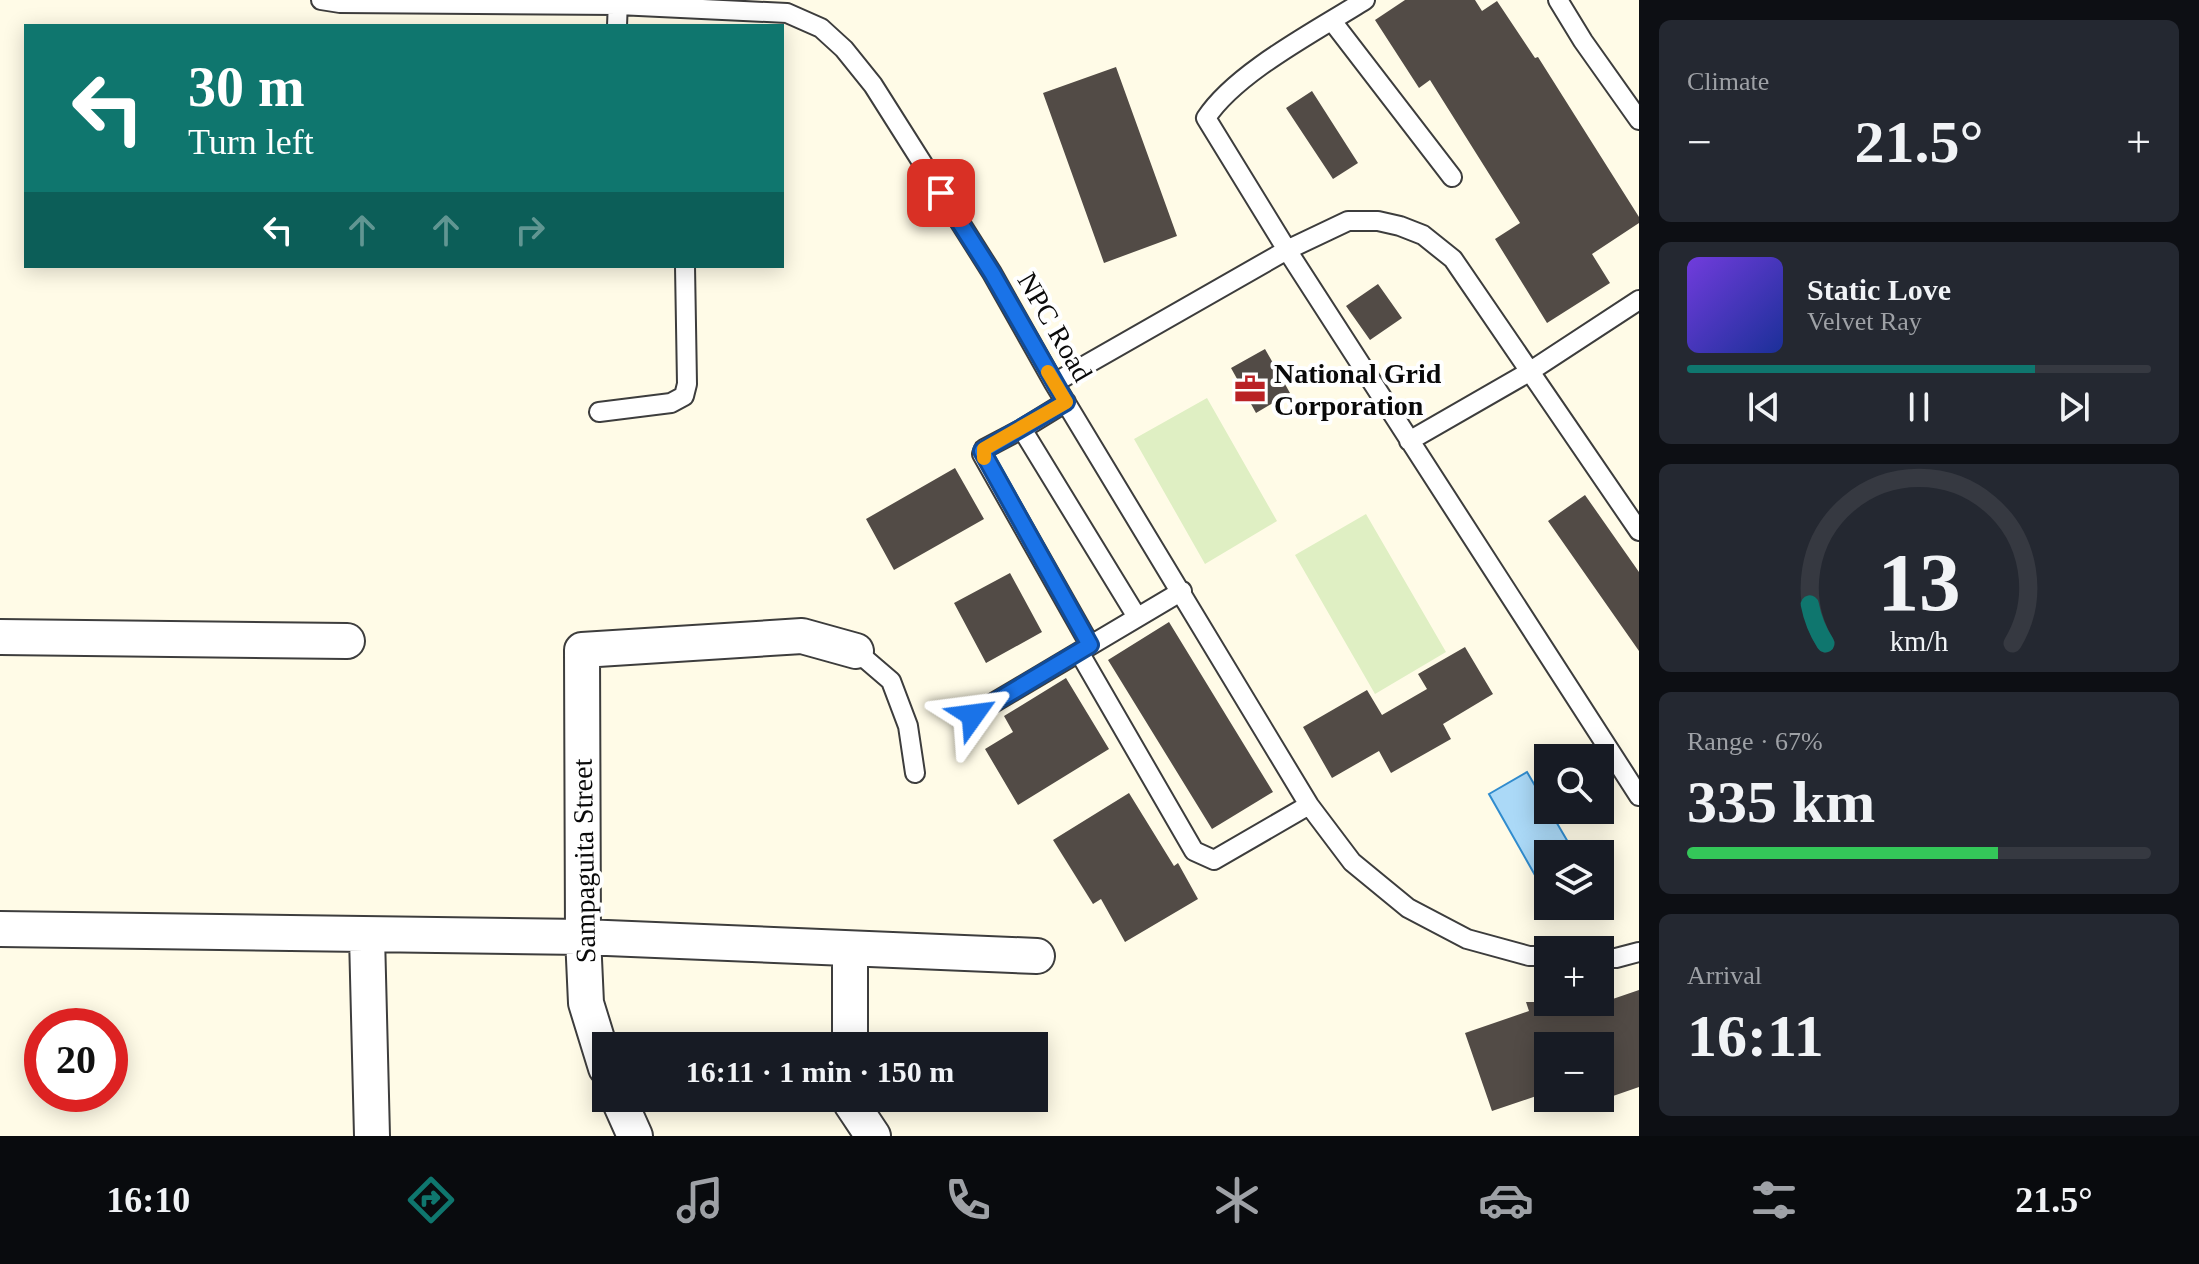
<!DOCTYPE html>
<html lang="en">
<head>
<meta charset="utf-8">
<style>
	:root { --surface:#171b24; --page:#242831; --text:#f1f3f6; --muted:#9ea1a6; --line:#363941; --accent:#0f766e }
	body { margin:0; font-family:"Times New Roman",serif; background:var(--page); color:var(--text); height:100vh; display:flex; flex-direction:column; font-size:30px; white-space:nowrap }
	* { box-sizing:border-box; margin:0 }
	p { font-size:26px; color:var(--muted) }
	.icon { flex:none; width:44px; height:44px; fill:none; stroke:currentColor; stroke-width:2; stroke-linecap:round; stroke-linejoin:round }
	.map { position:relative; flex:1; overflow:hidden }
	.drawer { display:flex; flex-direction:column; gap:20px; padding:20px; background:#0d0f14; width:560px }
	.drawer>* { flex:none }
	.banner { position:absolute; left:24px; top:24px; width:760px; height:244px; border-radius:0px; box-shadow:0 4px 20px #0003; background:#0f766e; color:#fff; overflow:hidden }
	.fabs { position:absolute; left:1534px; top:744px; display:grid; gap:16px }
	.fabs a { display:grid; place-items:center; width:80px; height:80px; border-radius:0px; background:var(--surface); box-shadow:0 4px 20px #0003; font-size:40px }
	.speed { position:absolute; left:24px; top:1008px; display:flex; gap:16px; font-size:40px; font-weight:700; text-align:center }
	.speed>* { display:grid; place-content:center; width:104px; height:104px; border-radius:50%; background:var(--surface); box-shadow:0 4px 20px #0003; line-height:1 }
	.speed .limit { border:12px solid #d22; background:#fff; color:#111 }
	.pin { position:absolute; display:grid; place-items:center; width:68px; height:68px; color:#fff; margin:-34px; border-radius:16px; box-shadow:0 4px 12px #0006 }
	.me { position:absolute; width:88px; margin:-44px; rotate:59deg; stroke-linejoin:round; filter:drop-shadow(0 0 6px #0008) }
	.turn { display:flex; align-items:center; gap:28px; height:168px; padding:0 32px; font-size:36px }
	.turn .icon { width:104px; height:104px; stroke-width:2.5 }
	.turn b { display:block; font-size:56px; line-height:68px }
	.lanes { display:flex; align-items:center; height:76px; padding:0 32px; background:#0003; justify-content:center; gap:40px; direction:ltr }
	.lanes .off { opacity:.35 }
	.big { font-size:60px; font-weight:700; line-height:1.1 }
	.drawer .tile { flex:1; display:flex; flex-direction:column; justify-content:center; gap:12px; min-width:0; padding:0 28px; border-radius:12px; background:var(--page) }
	.drawer .dial { align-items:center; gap:0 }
	.dial svg { height:208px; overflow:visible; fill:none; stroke:var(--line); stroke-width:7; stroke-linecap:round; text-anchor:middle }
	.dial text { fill:var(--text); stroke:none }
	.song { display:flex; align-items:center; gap:24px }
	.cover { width:96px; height:96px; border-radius:12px; background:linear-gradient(135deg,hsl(260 70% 55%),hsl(230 70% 35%)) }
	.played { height:8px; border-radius:4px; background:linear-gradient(90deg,var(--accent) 75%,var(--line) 75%) }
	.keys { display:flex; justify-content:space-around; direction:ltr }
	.heat { display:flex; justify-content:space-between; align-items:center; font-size:44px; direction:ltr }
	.charge { height:12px; border-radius:6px; background:linear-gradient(90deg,#34c759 67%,var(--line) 0) }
	.trip { position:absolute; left:592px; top:1032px; width:456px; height:80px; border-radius:0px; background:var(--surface); box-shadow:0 4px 20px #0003; font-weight:700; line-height:80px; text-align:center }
	.menu { display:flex; height:128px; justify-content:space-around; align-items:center; background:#090b0e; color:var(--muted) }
	.menu .icon { width:56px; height:56px }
	.menu .current { color:var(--accent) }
	.menu b { font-size:36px; color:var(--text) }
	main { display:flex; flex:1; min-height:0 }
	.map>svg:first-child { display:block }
	.pitch { fill:#dfefc3 }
	.water { fill:#abd9f7; stroke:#318cce; stroke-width:2 }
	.building { fill:#524b46 }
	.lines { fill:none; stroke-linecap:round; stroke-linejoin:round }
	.service-casing { stroke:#3d3d3d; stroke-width:22 }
	.minor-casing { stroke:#3d3d3d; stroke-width:38 }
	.service { stroke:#fff; stroke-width:18 }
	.minor { stroke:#fff; stroke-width:34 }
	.route-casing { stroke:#114b97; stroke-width:20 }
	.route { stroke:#1a73e8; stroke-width:14 }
	.slow { stroke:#f59e0b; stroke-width:14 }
	.labels { text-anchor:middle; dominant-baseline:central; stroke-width:8; stroke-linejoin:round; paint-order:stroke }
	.street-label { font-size:28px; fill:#0a0a0a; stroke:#fff }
	.poi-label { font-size:28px; font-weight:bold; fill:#0a0a0a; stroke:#fff; text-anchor:start }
</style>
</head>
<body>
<main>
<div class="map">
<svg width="1639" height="1136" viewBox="0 0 1639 1136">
	<rect width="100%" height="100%" fill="#fffbe7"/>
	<path class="pitch" d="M1207 398 1277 521 1205 564 1134 439Z
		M1366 514 1446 652 1375 694 1295 555Z"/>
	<path class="water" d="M1527 772 1575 854H1548V879L1540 884 1489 794Z"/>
	<path class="building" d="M1405 0H1475L1482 11 1497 1 1535 58 1538 57 1639 217V223L1592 254 1610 283 1547 323 1495 239 1520 223 1430 80 1419 88 1375 20Z
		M1116 67 1177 236 1104 263 1043 93Z
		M1312 91 1358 163 1333 179 1286 108Z
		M1378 284 1402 318 1370 340 1346 306Z
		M1265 349 1290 393 1256 413 1231 368Z
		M955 468 984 519 894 570 866 519Z
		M1585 495 1639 572V651L1548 521Z
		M1010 573 1042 632 986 663 954 603Z
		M1169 622 1273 792 1212 829 1108 660Z
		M1465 647 1493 694 1443 724 1451 739 1391 773 1379 751 1332 778 1303 727 1367 690 1382 715 1427 689 1418 674Z
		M1066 678 1109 749 1018 805 985 749 1013 732 1004 716Z
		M1129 793 1174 866 1178 863 1198 899 1125 942 1101 899 1093 904 1053 840Z
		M1639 990V1087L1613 1096 1600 1057V1046H1548V1092L1492 1111 1465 1033 1529 1011 1526 1002H1561L1566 1015Z"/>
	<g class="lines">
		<defs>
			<path id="service" d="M321 0 340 3 618 5 787 13 821 28 844 49 873 85 992 273 1054 383 1309 805 1352 862 1408 908 1467 939 1529 956H1548
				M1365 0C1318 30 1236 72 1206 118L1287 250 1639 796
				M1558 0 1583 41 1639 120
				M1332 21 1452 177
				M617 26 618 0
				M1054 383 1287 250 1348 221H1378L1400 226 1423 235 1453 259 1639 531
				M1066 402 1022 429 1137 617
				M599 412 671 403 684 396 687 384 685 266
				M1022 429 984 449 982 454 1090 645
				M1409 441 1529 372 1639 300
				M856 651 891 681 908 726 915 773
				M1079 652 1194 851 1214 860 1309 805
				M973 715 1182 591
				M1600 958H1616L1639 952"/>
			<path id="minor" d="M0 637 347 641
				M0 929 583 937 1037 956
				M367 936 372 1136
				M850 949V1046
				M606 1068 586 1003 583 937 582 650 802 636 856 651
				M618 1098 635 1136
				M851 1098V1103L873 1136"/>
		</defs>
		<use href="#service" class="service-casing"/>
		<use href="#minor" class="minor-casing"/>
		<use href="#service" class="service"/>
		<use href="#minor" class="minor"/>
	</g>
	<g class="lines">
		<defs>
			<path id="route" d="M941 193 992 273 1066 402 982 451 1090 645 973 715"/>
		</defs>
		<use href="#route" class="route-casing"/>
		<use href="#route" class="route"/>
		<path class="slow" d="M984 458V449L1066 402 1048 372"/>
	</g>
	<defs>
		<symbol id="office-bare" viewBox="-9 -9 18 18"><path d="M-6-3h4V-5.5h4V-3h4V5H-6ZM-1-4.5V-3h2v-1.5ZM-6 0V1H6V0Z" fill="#ba2225" stroke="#fff" stroke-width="2.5" paint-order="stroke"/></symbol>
	</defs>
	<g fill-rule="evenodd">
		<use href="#office-bare" x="1228" y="367" width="44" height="44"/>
	</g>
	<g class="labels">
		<g class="street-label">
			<text transform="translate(1055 327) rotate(60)">NPC Road</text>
			<text transform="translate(584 861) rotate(-91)">Sampaguita Street</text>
		</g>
		<g class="poi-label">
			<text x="1274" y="373">National Grid<tspan x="1274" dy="32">Corporation</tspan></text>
		</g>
	</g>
</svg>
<div class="fabs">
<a><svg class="icon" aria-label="search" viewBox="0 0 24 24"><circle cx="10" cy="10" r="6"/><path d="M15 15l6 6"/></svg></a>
<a><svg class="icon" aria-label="layers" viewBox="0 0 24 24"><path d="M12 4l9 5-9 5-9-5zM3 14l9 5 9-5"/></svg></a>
<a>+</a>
<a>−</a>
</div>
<div class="speed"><div class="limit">20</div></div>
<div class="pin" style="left:941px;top:193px;background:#d93025"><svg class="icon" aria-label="arrive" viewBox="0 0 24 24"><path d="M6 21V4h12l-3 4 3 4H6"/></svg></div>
<svg class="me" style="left:973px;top:715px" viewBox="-20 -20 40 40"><path d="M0-17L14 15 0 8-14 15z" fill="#1a73e8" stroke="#fff" stroke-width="4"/></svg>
<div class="trip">16:11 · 1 min · 150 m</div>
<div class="banner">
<div class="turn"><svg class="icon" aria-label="left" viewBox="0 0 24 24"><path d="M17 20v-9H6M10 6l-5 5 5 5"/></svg><div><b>30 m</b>Turn left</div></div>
<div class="lanes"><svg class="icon" aria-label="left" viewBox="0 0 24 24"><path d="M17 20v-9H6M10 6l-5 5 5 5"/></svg><svg class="icon off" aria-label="ahead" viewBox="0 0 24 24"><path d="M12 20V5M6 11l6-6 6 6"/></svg><svg class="icon off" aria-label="ahead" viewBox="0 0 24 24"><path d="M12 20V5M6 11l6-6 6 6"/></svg><svg class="icon off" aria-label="right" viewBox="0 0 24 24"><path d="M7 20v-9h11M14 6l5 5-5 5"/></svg></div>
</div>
</div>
<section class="drawer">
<div class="tile"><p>Climate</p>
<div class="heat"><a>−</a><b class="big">21.5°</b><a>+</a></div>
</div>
<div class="tile">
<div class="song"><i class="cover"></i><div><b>Static Love</b><p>Velvet Ray</p></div></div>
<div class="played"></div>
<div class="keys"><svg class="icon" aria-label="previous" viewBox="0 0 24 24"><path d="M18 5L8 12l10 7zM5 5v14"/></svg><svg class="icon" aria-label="pause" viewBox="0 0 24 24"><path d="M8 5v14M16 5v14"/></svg><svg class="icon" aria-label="next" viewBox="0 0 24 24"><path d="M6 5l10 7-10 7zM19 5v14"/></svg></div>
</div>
<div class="tile dial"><svg viewBox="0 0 100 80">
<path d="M14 69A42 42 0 1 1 86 69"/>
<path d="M14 69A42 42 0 0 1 8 54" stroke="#0f766e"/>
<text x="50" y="56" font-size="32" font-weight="700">13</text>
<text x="50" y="72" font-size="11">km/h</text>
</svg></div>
<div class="tile"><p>Range · 67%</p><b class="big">335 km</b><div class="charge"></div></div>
<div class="tile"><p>Arrival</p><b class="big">16:11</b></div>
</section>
</main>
<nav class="menu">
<b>16:10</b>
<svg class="icon current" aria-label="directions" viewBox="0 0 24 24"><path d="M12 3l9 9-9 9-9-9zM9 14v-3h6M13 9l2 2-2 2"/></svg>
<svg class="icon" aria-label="music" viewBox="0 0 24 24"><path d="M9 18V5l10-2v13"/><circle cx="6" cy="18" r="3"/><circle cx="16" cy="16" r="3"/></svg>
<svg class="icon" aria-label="phone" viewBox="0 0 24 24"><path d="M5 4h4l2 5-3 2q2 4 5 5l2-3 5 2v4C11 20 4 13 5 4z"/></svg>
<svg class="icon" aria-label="climate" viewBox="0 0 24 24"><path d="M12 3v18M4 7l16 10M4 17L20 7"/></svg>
<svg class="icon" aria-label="car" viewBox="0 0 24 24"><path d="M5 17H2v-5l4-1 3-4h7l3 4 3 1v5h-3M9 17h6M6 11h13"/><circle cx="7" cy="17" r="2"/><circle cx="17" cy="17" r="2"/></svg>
<svg class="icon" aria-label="filters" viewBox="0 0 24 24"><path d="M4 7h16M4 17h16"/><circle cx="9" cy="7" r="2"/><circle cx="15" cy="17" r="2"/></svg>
<b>21.5°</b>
</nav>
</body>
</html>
